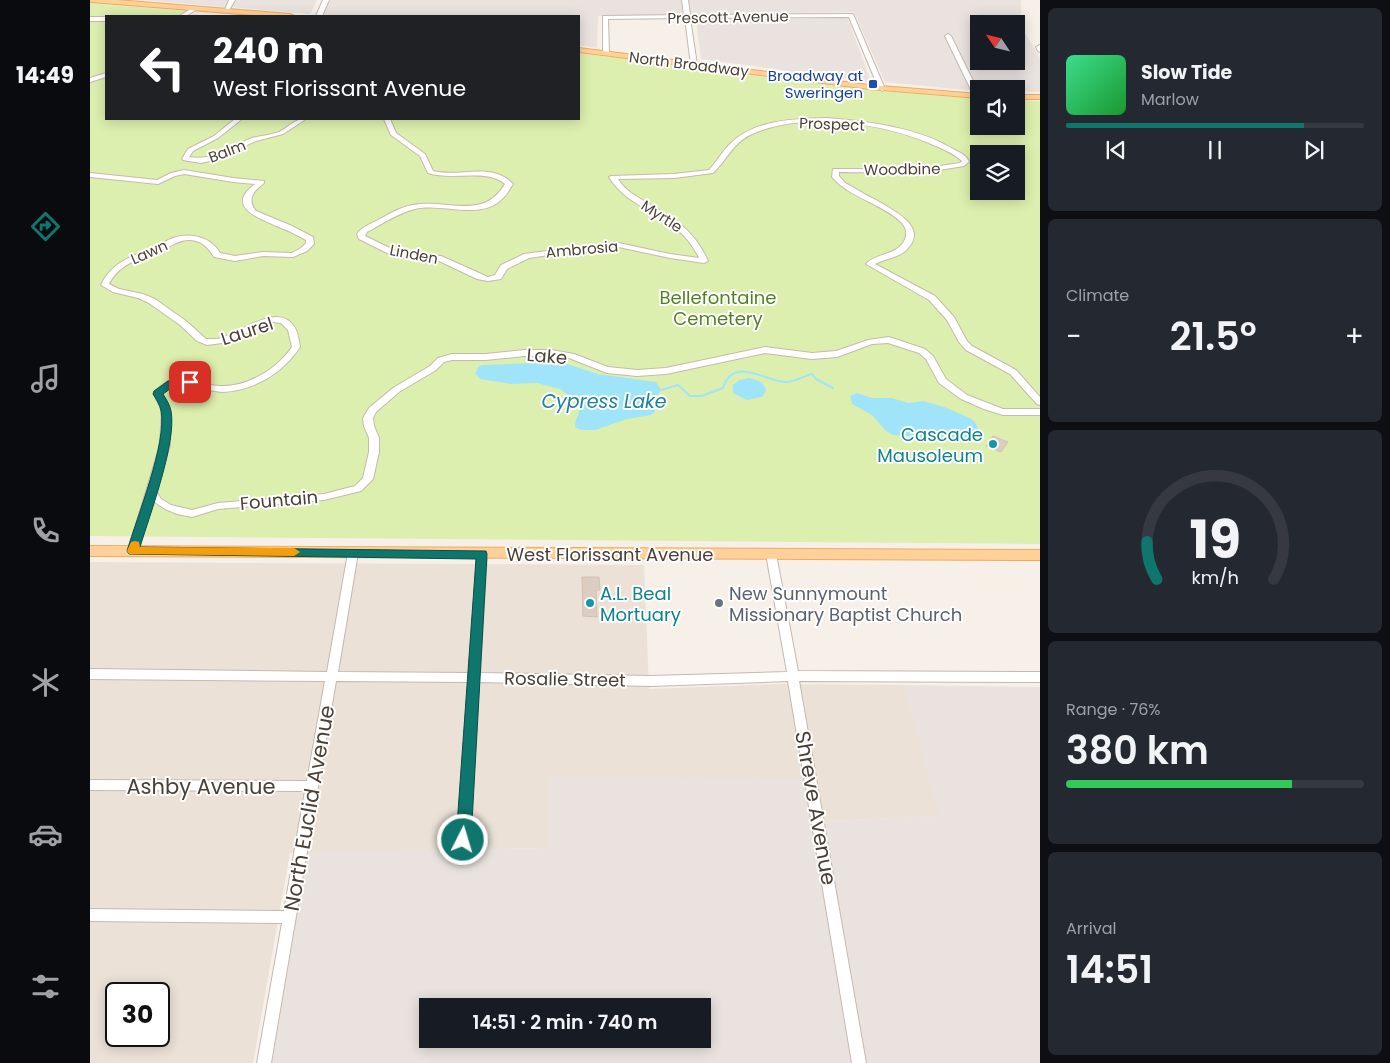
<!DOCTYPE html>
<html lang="en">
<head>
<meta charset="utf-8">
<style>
	:root { --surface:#171b24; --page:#242831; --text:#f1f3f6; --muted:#9ea1a6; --line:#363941; --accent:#0f766e }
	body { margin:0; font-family:Poppins,sans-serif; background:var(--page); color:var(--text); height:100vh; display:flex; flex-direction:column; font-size:19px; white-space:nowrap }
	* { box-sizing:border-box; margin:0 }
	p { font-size:16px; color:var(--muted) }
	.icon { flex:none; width:28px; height:28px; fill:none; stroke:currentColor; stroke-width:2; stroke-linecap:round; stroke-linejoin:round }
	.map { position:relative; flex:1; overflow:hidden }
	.sheet { display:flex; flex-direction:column; gap:8px; padding:8px; background:#0d0f14; width:350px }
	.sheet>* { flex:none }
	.top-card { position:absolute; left:15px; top:15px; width:475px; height:105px; border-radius:0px; box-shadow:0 2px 12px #0003; background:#202124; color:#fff; overflow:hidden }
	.needle { width:32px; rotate:305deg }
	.fabs { position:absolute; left:880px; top:15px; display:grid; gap:10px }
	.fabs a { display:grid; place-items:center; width:55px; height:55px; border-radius:0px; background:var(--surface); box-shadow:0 2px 12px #0003; font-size:25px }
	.speed { position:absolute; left:15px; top:982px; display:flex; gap:10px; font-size:25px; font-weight:700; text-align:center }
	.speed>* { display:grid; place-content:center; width:65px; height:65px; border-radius:50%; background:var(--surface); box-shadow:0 2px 12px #0003; line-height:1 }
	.speed .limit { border:2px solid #111; border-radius:8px; background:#fff; color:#111 }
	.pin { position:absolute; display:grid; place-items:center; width:42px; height:42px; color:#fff; margin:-21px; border-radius:10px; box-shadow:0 2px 8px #0006 }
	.me { position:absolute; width:55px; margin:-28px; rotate:5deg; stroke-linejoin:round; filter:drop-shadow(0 0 4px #0008) }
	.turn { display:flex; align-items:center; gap:18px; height:105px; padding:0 25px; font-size:22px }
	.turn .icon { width:65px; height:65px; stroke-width:2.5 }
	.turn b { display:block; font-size:35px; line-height:42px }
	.big { font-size:38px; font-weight:600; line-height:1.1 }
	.sheet .card { flex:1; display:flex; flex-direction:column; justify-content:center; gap:8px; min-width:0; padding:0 18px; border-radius:8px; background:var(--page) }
	.sheet .dial { align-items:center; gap:0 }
	.dial svg { height:130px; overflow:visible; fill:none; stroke:var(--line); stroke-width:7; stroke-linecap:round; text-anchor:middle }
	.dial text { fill:var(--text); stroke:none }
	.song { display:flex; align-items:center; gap:15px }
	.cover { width:60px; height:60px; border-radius:8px; background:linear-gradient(135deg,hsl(150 70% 55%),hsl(130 70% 35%)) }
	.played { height:5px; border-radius:2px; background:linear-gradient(90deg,var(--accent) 80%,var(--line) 80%) }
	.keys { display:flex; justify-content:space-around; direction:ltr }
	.heat { display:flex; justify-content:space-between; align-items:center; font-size:28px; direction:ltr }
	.charge { height:8px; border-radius:4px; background:linear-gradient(90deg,#34c759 76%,var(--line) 0) }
	.trip { position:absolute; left:329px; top:998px; width:292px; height:50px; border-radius:0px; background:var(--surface); box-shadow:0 2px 12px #0003; font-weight:600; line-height:50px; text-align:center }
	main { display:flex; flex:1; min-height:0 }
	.menu { display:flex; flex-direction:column; width:90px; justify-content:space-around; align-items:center; background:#090b0e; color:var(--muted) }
	.menu .icon { width:35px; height:35px }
	.menu .selected { color:var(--accent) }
	.menu b { font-size:22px; color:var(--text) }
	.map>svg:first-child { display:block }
	.residential { fill:#ebe1d7; fill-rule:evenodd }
	.industrial { fill:#e9e2de; fill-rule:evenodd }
	.green { fill:#ddefae; fill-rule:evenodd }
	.water { fill:#a0e4f9 }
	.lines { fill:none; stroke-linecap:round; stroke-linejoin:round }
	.stream { stroke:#a0e4f9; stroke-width:2 }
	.building { fill:#ddcdc0; stroke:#d5c0b0 }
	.minor-casing { stroke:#c6b9ae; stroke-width:2 }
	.major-casing { stroke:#f2ab5c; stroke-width:2 }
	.minor { fill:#fff; fill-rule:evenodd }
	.major { fill:#ffd19a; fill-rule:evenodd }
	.route { fill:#0f766e; stroke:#0a4d48 }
	.slow { fill:#f59e0b }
	.transit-dot { fill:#1a4fb4; stroke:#fff; stroke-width:2 }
	.culture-dot { fill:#0f9aa8; stroke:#fff; stroke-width:2 }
	.worship-dot { fill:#6b7280; stroke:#fff; stroke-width:2 }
	.labels { text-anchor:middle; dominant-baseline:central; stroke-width:4; stroke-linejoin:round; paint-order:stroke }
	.far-street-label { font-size:15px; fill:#4b4036; stroke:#fff }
	.far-transit-label { font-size:15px; fill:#164399; stroke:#fff; text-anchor:end }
	.park-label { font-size:18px; fill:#547f20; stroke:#fff }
	.street-label { font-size:18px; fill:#4b4036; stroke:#fff }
	.culture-label { font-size:18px; fill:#0d838f; stroke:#fff; text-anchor:end }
	.worship-label { font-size:18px; fill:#5b616d; stroke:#fff; text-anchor:start }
	.water-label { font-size:19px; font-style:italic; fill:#1e80a2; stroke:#fff }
	.near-street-label { font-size:21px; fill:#4b4036; stroke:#fff }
</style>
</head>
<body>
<main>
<nav class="menu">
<b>14:49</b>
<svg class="icon selected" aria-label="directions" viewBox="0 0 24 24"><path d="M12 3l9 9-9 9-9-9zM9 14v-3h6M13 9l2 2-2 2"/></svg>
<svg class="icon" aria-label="music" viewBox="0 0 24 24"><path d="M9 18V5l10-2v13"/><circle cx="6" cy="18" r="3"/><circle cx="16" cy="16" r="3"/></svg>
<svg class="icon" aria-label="phone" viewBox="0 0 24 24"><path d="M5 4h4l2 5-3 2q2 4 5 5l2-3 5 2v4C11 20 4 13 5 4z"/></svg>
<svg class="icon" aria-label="climate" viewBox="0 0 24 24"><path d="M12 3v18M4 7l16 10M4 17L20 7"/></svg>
<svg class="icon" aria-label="car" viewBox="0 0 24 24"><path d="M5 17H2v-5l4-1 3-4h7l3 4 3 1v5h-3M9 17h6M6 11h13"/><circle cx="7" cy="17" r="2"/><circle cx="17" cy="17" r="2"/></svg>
<svg class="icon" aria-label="filters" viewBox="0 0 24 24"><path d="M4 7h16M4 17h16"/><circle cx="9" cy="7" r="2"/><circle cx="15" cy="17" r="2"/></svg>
</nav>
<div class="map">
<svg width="950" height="1063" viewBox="0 0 950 1063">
	<rect width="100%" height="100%" fill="#f6f0e9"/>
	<path class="residential" d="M0 562 554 565 559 689 686 684 814 685 850 816 737 821 459 778V848L200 853 163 1063H0ZM26 994H69V1036H26Z"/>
	<path class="industrial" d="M52 0H139L135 7Z
		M146 0H227L221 13 219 14 142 7Z
		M240 0H931V26L950 58V92L926 91V89L876 90 795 82 764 12 508 16 507 48 489 45V16L234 15ZM889 24H926V61H889Z
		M752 18 758 19 781 82 611 59 606 20Z
		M814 685 950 687V1063H182L217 852 459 848V777L712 778 737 821 849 816ZM338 1006H612V1039H338Z"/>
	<path class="green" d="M0 3 97 11H98L86 16 0 18Z
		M0 21H16V119H489V53L778 90 889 99V126H926V100L950 101V544L0 536ZM889 154H926V191H889Z"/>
	<path class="water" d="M471 362 508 374 566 382 571 390 566 398 565 412 561 415 537 419 505 430H491L485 427C485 419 491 411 489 403L470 389 447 383 422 384 390 379 385 373 389 366 392 365Z
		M659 378C667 380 675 382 676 391L672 397 657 400 643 393V385L649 380Z
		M767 393 782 398H802L818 403 833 401 854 407 880 418 885 422 889 431 885 438 877 441 803 435 796 431 782 415 762 404 760 396Z"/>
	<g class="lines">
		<path class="stream" d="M571 390 588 385 600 396H612L633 388C643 355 676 382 696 382 706 382 713 376 722 374L726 379 743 388"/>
	</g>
	<path class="building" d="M903 436 918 442 911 452 896 446Z
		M492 577H509L510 590H506L507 617 493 616Z"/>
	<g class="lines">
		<defs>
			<path id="minor" d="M139 0H145L138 12H134Z
				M233 0H239L232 16H226Z
				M592 0H598L600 15 763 14 795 89 792 91 789 89 759 17 600 18 607 65 604 67 601 65 595 18 518 19 519 53 516 55 513 53V16L594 15Z
				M104 7 109 8 96 16H89Z
				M0 17H16V21H0Z
				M858 34 861 36 889 93V97L884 96 855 36Z
				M950 45V52L948 51 946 47Z
				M16 73V77L0 82V78Z
				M737 118C781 122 827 127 865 150 871 153 877 156 879 162L874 166 830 173 749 172V176L755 183C765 188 775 195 786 200 804 211 842 228 814 252 806 258 794 259 785 264L845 296 864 317 877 341 882 346 926 370 950 397V405L947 404 920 374 876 350 869 342 857 320 839 300 776 264C786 253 803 256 813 243 818 236 817 228 811 222 791 203 760 198 742 177L743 169H830L870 163 872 161C864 153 850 148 839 143 788 122 711 111 660 135 643 143 636 161 623 173L584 178 528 179C535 191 549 198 561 205 588 221 605 232 618 261L614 263 580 258 524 246 504 252 472 253 439 258 417 269 411 279 398 281 387 279 347 260 305 257 269 239 267 234C273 226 281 224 290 219 302 212 315 205 330 204 363 201 394 219 415 184 397 168 363 181 338 173L330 156 301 135 294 119H300L306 133 335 154 343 171C369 178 402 161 423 184 420 188 418 193 414 197 392 222 353 202 325 209 308 213 292 224 277 232L275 236 310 253 351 256 398 277 405 275 411 265 434 254 472 249 503 248 524 242 580 254 609 258C589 213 540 213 519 177L521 176 584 174 619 170C627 162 632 151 641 143 666 119 705 119 737 118Z
				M145 119H152L128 138 103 151 99 157C125 161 139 147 162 138 170 136 180 135 189 132 199 127 205 118 216 119L193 134 166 141 124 160 111 163 93 160 92 159 98 149 124 136Z
				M94 170 143 178 174 181V183C164 191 156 199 166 211L202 226 223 237 224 244 217 251 203 257 173 256 145 261 124 257C118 247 111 240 99 240 89 240 83 245 74 249 53 258 30 262 19 284L29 289 53 294 65 299 96 321 116 339C120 339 124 339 128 339 149 334 189 300 205 328 208 333 209 341 210 347 193 373 165 390 133 392 113 392 88 373 72 394L80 410V445L66 491 71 499 81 505 102 510 128 503 234 494 265 486 273 478 279 452V438L274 426 273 418 279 408 303 388 340 366 348 358 362 354H396L434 350H461L484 354 518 367 547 370 576 368 675 347 722 353 746 351 778 340 799 337 835 349 843 356 856 379 877 395 913 409H950V415H913L894 409 871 399 849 383 836 359 829 353 798 343 782 344 747 357 722 359 675 353 576 374 547 376 517 373 479 358 461 356H434L396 360H362L354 362 346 370 309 392 286 412 283 418 284 426 289 438V452L283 479 271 491 234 500 128 509 102 517 87 514 75 509 63 501 48 551 43 555 38 551 70 445 72 410 64 394C82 367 104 385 130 386 158 387 187 369 202 347L198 330 191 323 183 322 132 343 117 345 107 341 90 325 59 303 48 298 23 292 11 285C22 261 43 256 66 247 72 244 77 240 83 238 100 232 121 237 130 253L145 256 173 252 202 253 211 248 216 243V240C208 236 200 231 191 228 172 219 133 208 165 184L143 182 94 174 85 176 68 184 0 177V173L67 180 81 173Z
				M263 549 268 553 248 672 379 673 387 554 392 550 397 554 390 673 561 676 697 672 676 554 681 550 686 554 708 671 950 672V682L709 681 776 1063H762L698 681 561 686 389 682 379 840 377 844 373 846 369 844 367 840 378 682 246 681 181 1063H167L192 923 0 921V909L194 911 215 791 0 790V780L217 781 235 681 0 679V669L237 672 258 553Z"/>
			<path id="major" d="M0 0H27L200 14 204 16H177L1 2Z
				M489 48 779 85 889 94V98L779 89 489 52Z
				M926 95H950V99H926Z
				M0 546 950 550V560L0 556Z"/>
		</defs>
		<use href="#minor" class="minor-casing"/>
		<use href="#major" class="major-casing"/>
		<use href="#minor" class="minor"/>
		<use href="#major" class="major"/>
	</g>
	<path class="route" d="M100 379 104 380V384L84 386 73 394C76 399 80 405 81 411 87 442 60 514 50 547L396 551 397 554 381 840 378 844 373 846 368 844 366 840 386 559 39 554 37 551C47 517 77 443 71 411 70 405 66 399 63 394L64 391 78 381Z"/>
	<path class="slow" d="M45 541 49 542 50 547 204 548 210 552 204 556 39 554 37 551 41 542Z"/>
	<rect class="transit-dot" x="778" y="79" width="10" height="10" rx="2.5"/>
	<g class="culture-dot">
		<circle cx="903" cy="444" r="5"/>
		<circle cx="500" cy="603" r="5"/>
	</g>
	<circle class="worship-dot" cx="629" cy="603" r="5"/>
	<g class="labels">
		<g class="far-street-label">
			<text transform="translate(638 17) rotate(-1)">Prescott Avenue</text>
			<text transform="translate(599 64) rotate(7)">North Broadway</text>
			<text transform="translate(742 124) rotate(2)">Prospect</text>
			<text transform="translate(137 151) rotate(-21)">Balm</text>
			<text transform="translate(812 169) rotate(-1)">Woodbine</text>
			<text transform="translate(572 216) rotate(33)">Myrtle</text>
			<text transform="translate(492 249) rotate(-5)">Ambrosia</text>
			<text transform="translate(59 252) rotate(-24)">Lawn</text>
			<text transform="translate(324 254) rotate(11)">Linden</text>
		</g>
		<g class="far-transit-label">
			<text x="773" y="75">Broadway at<tspan x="773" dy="17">Sweringen</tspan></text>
		</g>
		<g class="park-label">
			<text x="628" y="297">Bellefontaine<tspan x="628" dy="21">Cemetery</tspan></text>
		</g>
		<g class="street-label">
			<text transform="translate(157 331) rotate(-18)">Laurel</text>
			<text transform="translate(457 356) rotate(5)">Lake</text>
			<text transform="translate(189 500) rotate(-5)">Fountain</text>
			<text x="520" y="554">West Florissant Avenue</text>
			<text transform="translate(475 679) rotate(1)">Rosalie Street</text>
		</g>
		<g class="culture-label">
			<text x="893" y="434">Cascade<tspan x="893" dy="21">Mausoleum</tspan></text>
			<text x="510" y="593" text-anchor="start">A.L. Beal<tspan x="510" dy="21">Mortuary</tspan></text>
		</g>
		<g class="worship-label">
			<text x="639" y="593">New Sunnymount<tspan x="639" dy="21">Missionary Baptist Church</tspan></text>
		</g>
		<g class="water-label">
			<text x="514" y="401">Cypress Lake</text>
		</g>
		<g class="near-street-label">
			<text x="111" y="786">Ashby Avenue</text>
			<text transform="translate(219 808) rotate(-80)">North Euclid Avenue</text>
			<text transform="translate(726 808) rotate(80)">Shreve Avenue</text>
		</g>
	</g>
</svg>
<div class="fabs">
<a><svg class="needle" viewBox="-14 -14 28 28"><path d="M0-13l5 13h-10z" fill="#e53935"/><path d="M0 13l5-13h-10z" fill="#9ea1a6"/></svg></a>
<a><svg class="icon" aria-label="sound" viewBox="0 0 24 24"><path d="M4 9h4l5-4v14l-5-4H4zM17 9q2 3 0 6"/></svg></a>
<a><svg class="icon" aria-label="layers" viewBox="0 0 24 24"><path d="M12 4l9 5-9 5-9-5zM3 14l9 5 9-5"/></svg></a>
</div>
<div class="speed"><div class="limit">30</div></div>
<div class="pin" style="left:100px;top:382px;background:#d93025"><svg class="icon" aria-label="arrive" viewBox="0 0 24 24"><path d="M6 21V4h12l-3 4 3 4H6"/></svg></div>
<svg class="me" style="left:373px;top:840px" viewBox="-20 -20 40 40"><circle r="17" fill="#0f766e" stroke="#fff" stroke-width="3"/><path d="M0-11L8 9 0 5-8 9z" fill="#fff"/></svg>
<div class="trip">14:51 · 2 min · 740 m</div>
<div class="top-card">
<div class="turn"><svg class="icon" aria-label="left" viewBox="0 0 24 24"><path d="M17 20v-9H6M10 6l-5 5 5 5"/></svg><div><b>240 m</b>West Florissant Avenue</div></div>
</div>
</div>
<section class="sheet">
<div class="card">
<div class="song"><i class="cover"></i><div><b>Slow Tide</b><p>Marlow</p></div></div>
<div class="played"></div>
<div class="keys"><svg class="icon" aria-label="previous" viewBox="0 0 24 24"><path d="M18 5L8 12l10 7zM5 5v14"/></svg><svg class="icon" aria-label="pause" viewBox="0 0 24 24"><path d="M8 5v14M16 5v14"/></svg><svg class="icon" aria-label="next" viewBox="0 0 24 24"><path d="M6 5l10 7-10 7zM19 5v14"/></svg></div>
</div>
<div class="card"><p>Climate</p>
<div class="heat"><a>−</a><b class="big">21.5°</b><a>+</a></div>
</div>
<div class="card dial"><svg viewBox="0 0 100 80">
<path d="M14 69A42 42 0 1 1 86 69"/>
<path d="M14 69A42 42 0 0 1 8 46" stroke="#0f766e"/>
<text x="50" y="56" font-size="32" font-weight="700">19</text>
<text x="50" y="72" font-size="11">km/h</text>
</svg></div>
<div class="card"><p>Range · 76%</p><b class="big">380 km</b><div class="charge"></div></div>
<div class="card"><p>Arrival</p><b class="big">14:51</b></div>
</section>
</main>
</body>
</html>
